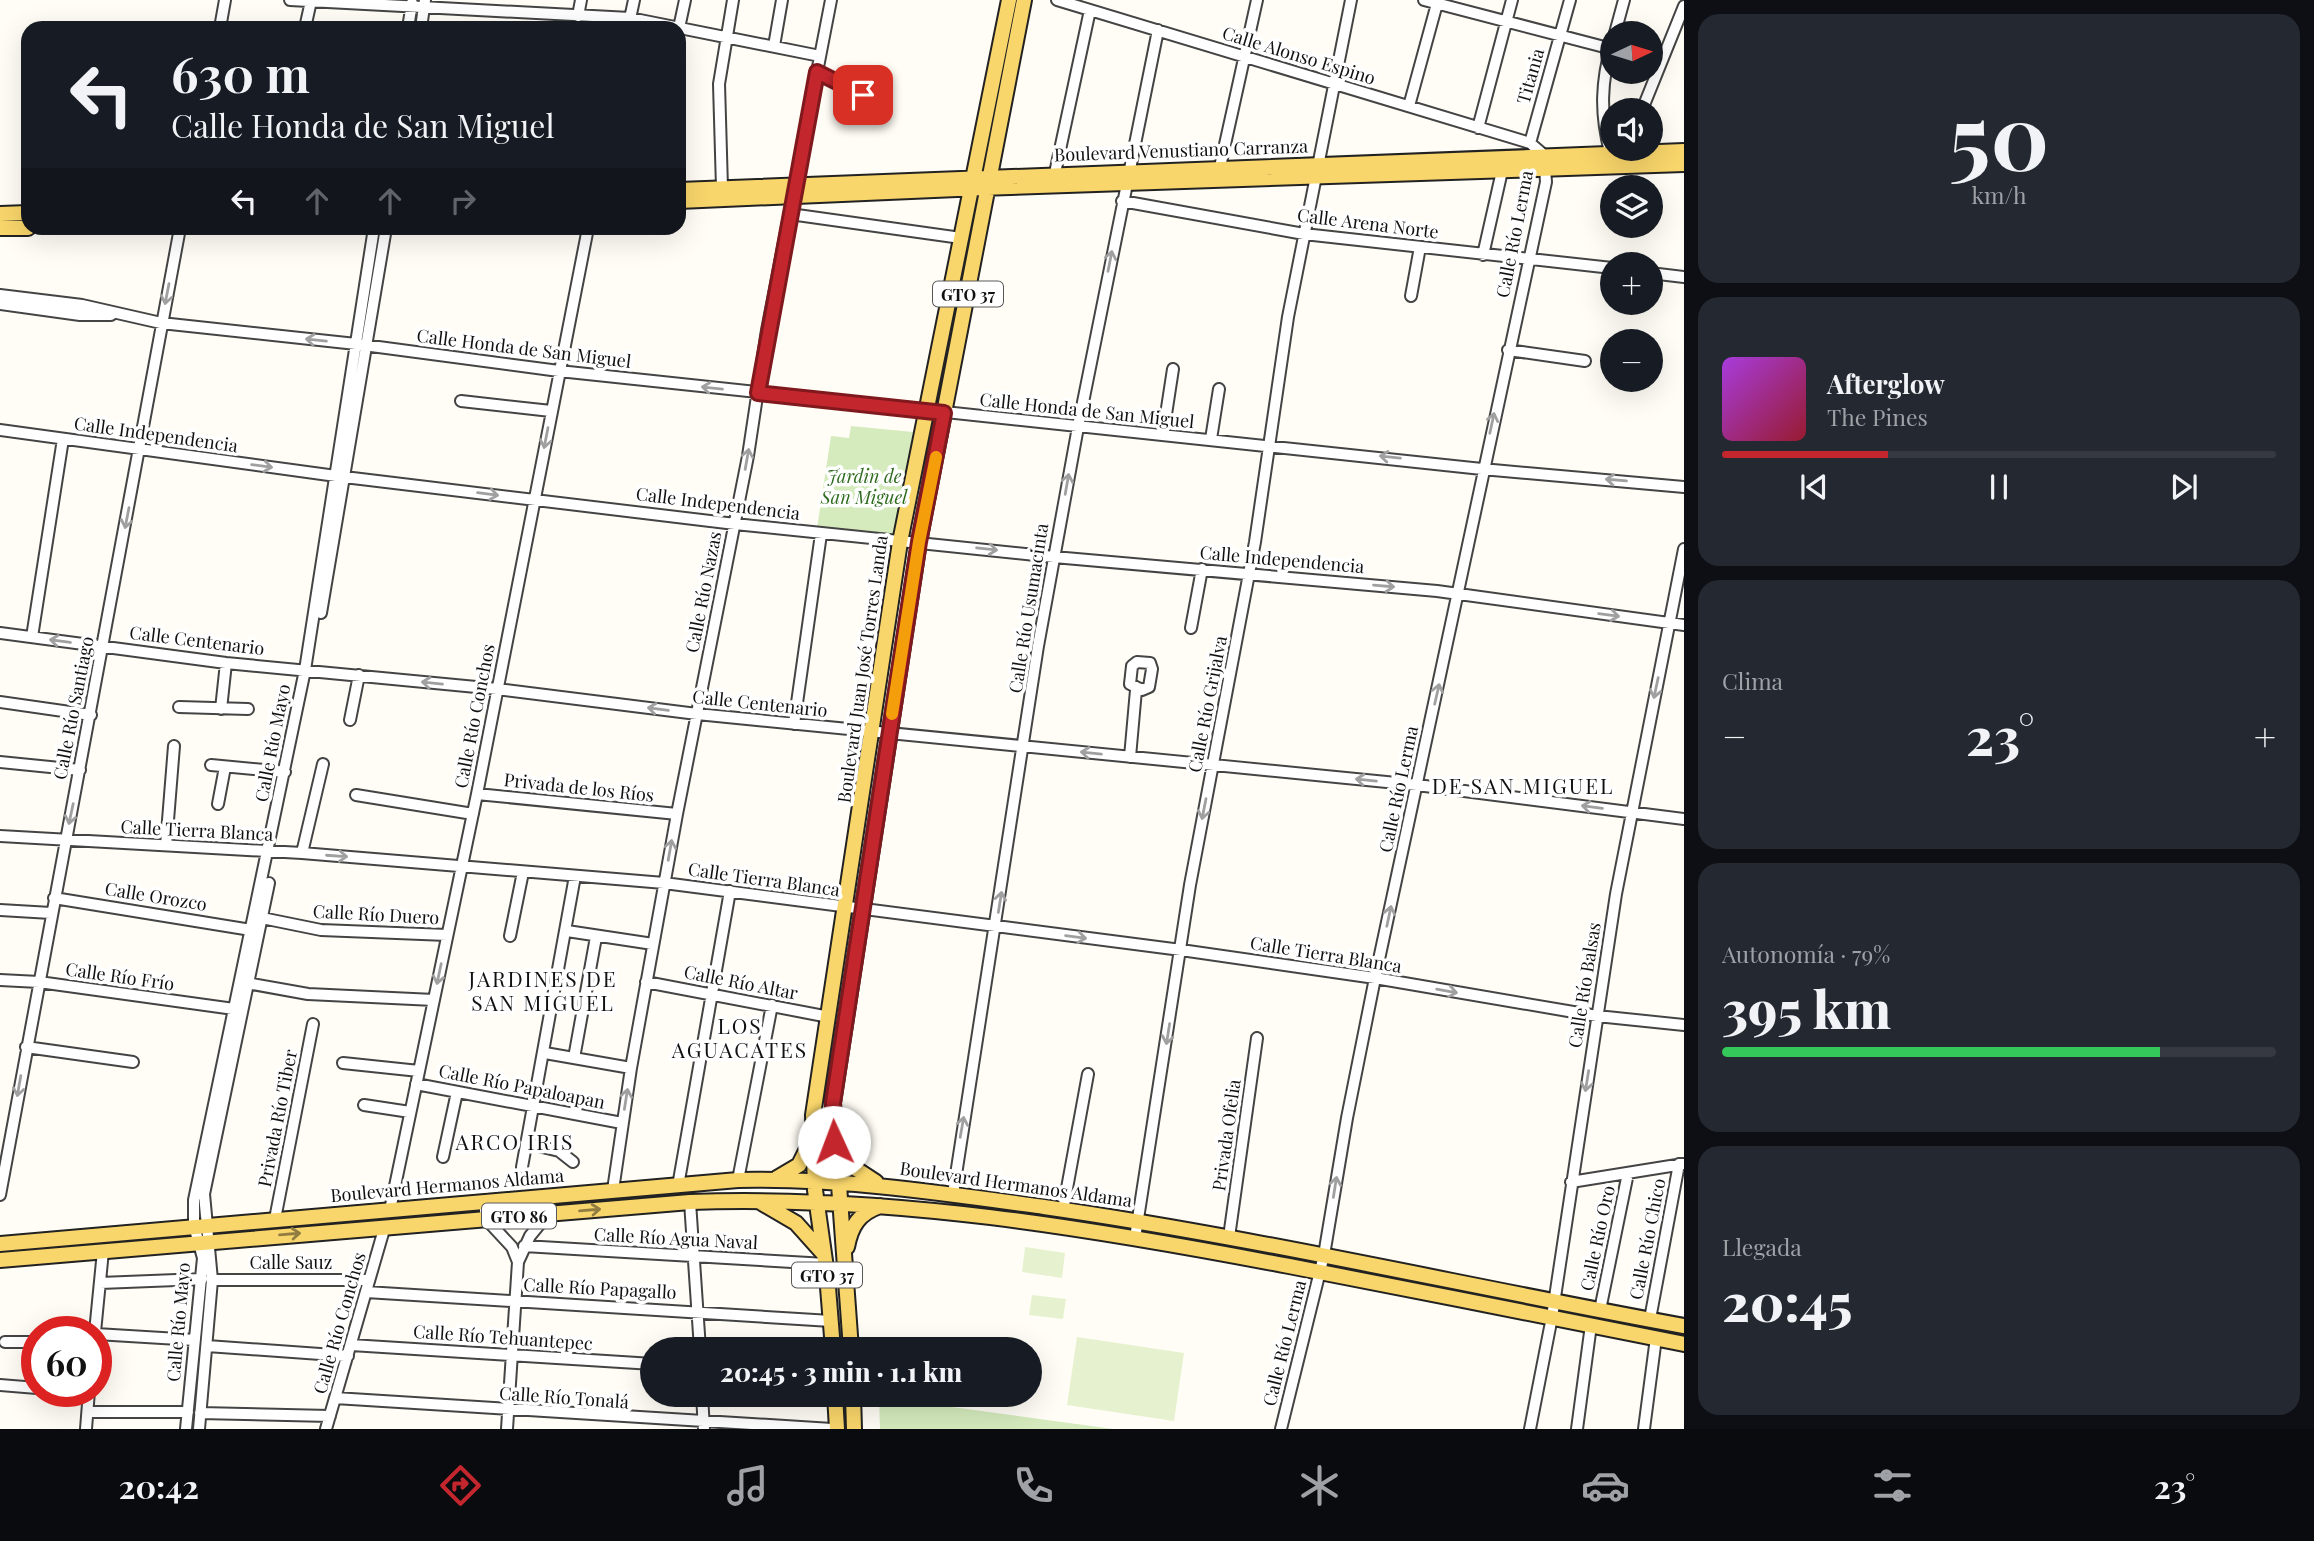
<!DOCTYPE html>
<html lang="es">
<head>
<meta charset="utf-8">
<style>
	:root { --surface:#171b24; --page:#242831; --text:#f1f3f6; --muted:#9ea1a6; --line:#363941; --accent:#c4262e }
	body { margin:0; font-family:"Playfair Display",serif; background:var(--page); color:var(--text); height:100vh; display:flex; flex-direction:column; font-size:26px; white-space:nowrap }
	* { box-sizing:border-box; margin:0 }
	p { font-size:23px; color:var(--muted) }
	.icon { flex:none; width:38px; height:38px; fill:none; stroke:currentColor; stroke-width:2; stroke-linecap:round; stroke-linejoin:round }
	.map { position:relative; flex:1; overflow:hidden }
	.drawer { display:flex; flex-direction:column; gap:14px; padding:14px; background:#0d0f14; width:630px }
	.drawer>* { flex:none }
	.banner { position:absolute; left:21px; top:21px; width:665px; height:214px; border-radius:21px; box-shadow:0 7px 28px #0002; background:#171b24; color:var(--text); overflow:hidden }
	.needle { width:46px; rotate:86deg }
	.buttons { position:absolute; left:1600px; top:21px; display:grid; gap:14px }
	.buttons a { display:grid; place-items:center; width:63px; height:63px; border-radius:50%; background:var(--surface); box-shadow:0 7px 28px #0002; font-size:35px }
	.speed { position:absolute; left:21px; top:1316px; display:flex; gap:14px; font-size:35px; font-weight:700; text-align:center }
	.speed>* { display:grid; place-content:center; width:91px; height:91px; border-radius:50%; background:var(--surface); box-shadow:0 7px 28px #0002; line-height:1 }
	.speed .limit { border:10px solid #d22; background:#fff; color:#111 }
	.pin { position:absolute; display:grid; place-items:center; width:60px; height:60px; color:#fff; margin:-30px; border-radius:14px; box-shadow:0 4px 10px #0006 }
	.me { position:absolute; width:77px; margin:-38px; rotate:358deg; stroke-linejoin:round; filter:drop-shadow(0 0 5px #0008) }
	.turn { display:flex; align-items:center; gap:24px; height:147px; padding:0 35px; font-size:32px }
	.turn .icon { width:91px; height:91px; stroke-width:2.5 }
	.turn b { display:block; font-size:49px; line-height:60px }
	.lanes { display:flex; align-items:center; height:66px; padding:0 35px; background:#0003; justify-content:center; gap:35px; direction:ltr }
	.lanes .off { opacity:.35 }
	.big { font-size:52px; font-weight:800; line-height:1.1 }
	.drawer .widget { flex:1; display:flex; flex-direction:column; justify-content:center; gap:10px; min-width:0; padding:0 24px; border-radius:21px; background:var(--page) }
	.drawer .dial { align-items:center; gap:0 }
	.dial b { font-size:91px; line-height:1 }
	.song { display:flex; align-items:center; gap:21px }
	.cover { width:84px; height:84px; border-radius:10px; background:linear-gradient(135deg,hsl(280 70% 55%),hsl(350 70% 35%)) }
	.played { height:7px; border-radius:4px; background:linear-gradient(90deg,var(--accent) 30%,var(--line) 30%) }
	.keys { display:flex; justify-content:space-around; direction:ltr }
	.heat { display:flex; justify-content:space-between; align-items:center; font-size:38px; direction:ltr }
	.charge { height:10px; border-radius:5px; background:linear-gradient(90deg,#34c759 79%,var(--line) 0) }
	.trip { position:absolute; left:640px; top:1337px; width:402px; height:70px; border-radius:35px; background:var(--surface); box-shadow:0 7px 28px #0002; font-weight:800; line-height:70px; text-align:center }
	.tabs { display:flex; height:112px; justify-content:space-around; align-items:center; background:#090b0e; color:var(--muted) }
	.tabs .icon { width:49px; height:49px }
	.tabs .on { color:var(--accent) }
	.tabs b { font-size:32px; color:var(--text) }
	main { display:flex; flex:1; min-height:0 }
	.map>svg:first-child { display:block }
	.green { fill:#d5ebbd }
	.pitch { fill:#e6f2cf }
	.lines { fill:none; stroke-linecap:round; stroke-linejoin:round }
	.minor-casing { stroke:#444; stroke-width:14 }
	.major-casing { stroke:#222; stroke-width:18 }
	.minor { stroke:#fff; stroke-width:10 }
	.major { stroke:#f9d66b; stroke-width:14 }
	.oneway { stroke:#a0a0a0 }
	.oneway2 { stroke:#917d42 }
	.route-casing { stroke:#7f191e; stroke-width:18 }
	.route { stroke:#c4262e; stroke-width:12 }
	.slow { stroke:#f59e0b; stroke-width:12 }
	.labels { text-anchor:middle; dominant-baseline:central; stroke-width:7; stroke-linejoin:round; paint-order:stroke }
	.shield { fill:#fff; stroke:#585858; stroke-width:2 }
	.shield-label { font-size:16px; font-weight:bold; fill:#111 }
	.street-label { font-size:18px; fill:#111; stroke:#fff }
	.park-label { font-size:18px; font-style:italic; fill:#2f6b1f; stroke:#fff }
	.quarter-label { font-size:21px; letter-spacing:2px; fill:#111; stroke:#fff }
</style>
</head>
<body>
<main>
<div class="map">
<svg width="1684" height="1429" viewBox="0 0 1684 1429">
	<rect width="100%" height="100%" fill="#fffdf5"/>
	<path class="green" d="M851 426 913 432 897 535 817 528 831 436 849 438Z
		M879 1397 1113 1429H880Z"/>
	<path class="pitch" d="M1025 1247 1065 1253 1062 1278 1022 1272Z
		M1032 1295 1066 1299 1063 1319 1029 1315Z
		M1077 1337 1184 1353 1174 1421 1067 1405Z"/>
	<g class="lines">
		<defs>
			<path id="minor" d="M290 0 630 18 820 56
				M1057 0 1530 143 1544 155 1546 182 1375 978 1347 1118 1324 1255 1281 1429
				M1424 0 1612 49
				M578 16 581 0
				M220 28 225 0
				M305 28 311 1
				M408 28 412 3
				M421 28 425 0
				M628 28 634 0
				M679 28 685 0
				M1615 33 1624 0
				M774 46 782 0
				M817 72 863 95
				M1409 106 1438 0
				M1642 110 1684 6
				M1478 128 1512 0
				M1530 143 1570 0
				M1610 152C1600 113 1601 82 1612 43
				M1220 167 1257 0
				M1055 173 1090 10
				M722 188 719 84 733 0
				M1122 201 1304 234 1612 268
				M790 214 961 238
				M1483 255 1502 171
				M1650 273 1684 277
				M0 295 82 305 161 323 356 344 559 371 1482 469 1684 487
				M1411 296 1420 247
				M0 304 80 315H111
				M1508 350 1585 361
				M461 401 551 411
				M0 430 336 476 735 524 1054 557 1437 591 1684 625
				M1163 434 1173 369
				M1211 439 1219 389
				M321 613 386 228
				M1191 628 1202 569
				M0 633 226 663 497 689 697 714 1417 785 1684 819
				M32 637 63 439
				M1137 662 1150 663 1152 669 1149 687 1142 690 1130 684 1132 666Z
				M0 702 91 715
				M179 707 248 709
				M221 709 226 663
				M350 720 359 675
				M794 724 821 534
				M1130 757 1136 690
				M0 762 80 770
				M211 765 285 772
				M477 794 677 814
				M356 795 473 814
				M218 804 225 767
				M0 836 302 853 664 883 1181 950 1375 978 1597 1016 1684 1025
				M166 845 174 746
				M302 853 323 764
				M54 898 251 930
				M0 910 51 913
				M262 918 321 930 447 935
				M567 931 653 944
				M510 936 523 872
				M0 980 39 982 234 1009
				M646 982 829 1017
				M247 983 308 994 434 1000
				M26 1047 133 1062
				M545 1053 631 1068
				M574 1058 596 937
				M343 1063 419 1071
				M416 1084 622 1123
				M364 1105 410 1112
				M526 1143 559 1151 573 1162
				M443 1157 457 1092
				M522 1167 575 876
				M738 1180 772 1005
				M1571 1182 1683 1164
				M678 1186 730 891
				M613 1190 631 1068 677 814 748 456 767 330 831 0
				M953 1194 1038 646 1078 427 1158 30
				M0 1195 180 228
				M484 1201 486 1219 512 1247 518 1262
				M690 1202 700 1349
				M390 1210 477 794 588 228
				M1063 1210 1088 1074
				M275 1219 313 1024
				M1229 1237 1257 1038
				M1135 1238 1190 885 1255 542 1288 317 1351 0
				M524 1246 826 1264
				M212 1280H369
				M100 1283 202 1279
				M366 1292 831 1321
				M1600 1310 1628 1173
				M1650 1319 1679 1164
				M95 1332 103 1251
				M96 1334 195 1340
				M5 1342H37
				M351 1345 653 1364
				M207 1346 348 1356
				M0 1385 37 1388
				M74 1391 89 1392
				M702 1395 704 1429
				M335 1398 832 1429
				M88 1412H188
				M200 1413 330 1416
				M86 1429 89 1391
				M186 1429 203 1258 194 1226V1200L305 670 374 228
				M199 1429 212 1280 204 1194 269 883
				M326 1429 385 1226
				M507 1429 518 1262 530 1236 548 1214
				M1530 1429 1552 1317 1616 894 1684 549
				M1577 1429 1591 1325
				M1644 1429 1656 1338"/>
			<path id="major" d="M679 190 1684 151
				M679 201 980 188 1684 164
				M0 214 28 213
				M0 228H28
				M835 1145 850 1165 876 1182
				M777 1178 799 1165 810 1143
				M760 1202 796 1223 822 1252
				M0 1244 738 1180C841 1178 942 1193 1044 1207 1259 1238 1470 1287 1684 1326
				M847 1247C851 1226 859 1213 880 1206
				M0 1260 690 1202C892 1195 1090 1228 1289 1266 1421 1291 1552 1318 1684 1344
				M833 1349 827 1275 815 1190 813 1115 900 542 1009 0
				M851 1349 833 1103 919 542 1024 0
				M835 1395 837 1429
				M853 1395 854 1429"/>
		</defs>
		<use href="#minor" class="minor-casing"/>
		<use href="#major" class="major-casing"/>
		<use href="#minor" class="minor"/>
		<use href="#major" class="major"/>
	</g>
	<defs><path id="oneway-shaft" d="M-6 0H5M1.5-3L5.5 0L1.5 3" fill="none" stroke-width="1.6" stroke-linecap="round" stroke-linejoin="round" transform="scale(1.75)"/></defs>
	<g class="oneway">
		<use href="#oneway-shaft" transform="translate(1110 261) rotate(-79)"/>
		<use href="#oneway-shaft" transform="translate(167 294) rotate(101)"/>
		<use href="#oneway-shaft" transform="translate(316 340) rotate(-174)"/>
		<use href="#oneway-shaft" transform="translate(712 388) rotate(-174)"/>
		<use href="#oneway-shaft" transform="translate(1492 423) rotate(-78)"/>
		<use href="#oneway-shaft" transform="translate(546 438) rotate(101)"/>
		<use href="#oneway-shaft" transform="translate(1390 457) rotate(-174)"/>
		<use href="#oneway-shaft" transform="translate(747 459) rotate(-80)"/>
		<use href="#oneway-shaft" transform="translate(262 466) rotate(8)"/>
		<use href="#oneway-shaft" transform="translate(1616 480) rotate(-175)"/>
		<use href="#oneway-shaft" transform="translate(1067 484) rotate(-80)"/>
		<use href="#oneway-shaft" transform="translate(488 494) rotate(7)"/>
		<use href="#oneway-shaft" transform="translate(127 518) rotate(101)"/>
		<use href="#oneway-shaft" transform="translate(987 549) rotate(6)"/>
		<use href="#oneway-shaft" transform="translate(1384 586) rotate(5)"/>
		<use href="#oneway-shaft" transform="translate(1609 615) rotate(8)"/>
		<use href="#oneway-shaft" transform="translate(60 641) rotate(-172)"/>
		<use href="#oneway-shaft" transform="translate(432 683) rotate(-174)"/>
		<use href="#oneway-shaft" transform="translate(1656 688) rotate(102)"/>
		<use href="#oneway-shaft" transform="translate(1437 694) rotate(-77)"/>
		<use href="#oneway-shaft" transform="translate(658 709) rotate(-173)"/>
		<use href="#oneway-shaft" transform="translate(1091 753) rotate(-174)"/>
		<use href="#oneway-shaft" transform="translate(1366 780) rotate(-174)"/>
		<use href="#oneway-shaft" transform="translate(1592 807) rotate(-173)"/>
		<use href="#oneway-shaft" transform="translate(1204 809) rotate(101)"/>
		<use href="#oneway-shaft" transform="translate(71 814) rotate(102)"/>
		<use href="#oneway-shaft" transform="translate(670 850) rotate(-80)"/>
		<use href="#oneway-shaft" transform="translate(337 856) rotate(4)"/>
		<use href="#oneway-shaft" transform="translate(1000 902) rotate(-81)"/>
		<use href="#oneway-shaft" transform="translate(1389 916) rotate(-78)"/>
		<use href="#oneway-shaft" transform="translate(1076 937) rotate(7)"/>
		<use href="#oneway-shaft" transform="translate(439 974) rotate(102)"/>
		<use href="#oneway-shaft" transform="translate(1447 991) rotate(10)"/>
		<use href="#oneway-shaft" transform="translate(1168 1034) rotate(99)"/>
		<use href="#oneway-shaft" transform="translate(1587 1081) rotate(99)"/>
		<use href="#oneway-shaft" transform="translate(19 1086) rotate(100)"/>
		<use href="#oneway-shaft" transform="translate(626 1099) rotate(-81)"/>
		<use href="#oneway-shaft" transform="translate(962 1127) rotate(-80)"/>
		<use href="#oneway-shaft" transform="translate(1335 1187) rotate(-81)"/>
	</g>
	<g class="oneway2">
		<use href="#oneway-shaft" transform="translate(590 1210) rotate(-5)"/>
		<use href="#oneway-shaft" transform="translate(290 1234) rotate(-5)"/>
	</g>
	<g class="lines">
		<defs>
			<path id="route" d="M834 1142 833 1103 919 542 944 413 758 393 817 72 863 95"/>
		</defs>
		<use href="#route" class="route-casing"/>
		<use href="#route" class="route"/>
		<path class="slow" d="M892 714 919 542 936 457"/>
	</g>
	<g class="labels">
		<g class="shield">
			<rect x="933" y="281.5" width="70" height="25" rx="5"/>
			<rect x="482" y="1203.5" width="74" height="25" rx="5"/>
			<rect x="792" y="1262.5" width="70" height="25" rx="5"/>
		</g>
		<g class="shield-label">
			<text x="968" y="294">GTO 37</text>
			<text x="519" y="1216">GTO 86</text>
			<text x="827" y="1275">GTO 37</text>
		</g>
		<g class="street-label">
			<text transform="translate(1299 55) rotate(17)">Calle Alonso Espino</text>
			<text transform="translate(1530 76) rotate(-74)">Titania</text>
			<text transform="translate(1181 150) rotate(-2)">Boulevard Venustiano Carranza</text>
			<text transform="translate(1368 223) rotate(7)">Calle Arena Norte</text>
			<text transform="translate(1514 234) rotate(-79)">Calle Río Lerma</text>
			<text transform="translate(524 348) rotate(7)">Calle Honda de San Miguel</text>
			<text transform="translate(1087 410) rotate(6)">Calle Honda de San Miguel</text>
			<text transform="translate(156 434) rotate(8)">Calle Independencia</text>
			<text transform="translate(718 503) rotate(7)">Calle Independencia</text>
			<text transform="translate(1282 559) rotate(5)">Calle Independencia</text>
			<text transform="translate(703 592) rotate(-79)">Calle Río Nazas</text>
			<text transform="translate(1028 608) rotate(-81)">Calle Río Usumacinta</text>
			<text transform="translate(197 640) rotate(7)">Calle Centenario</text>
			<text transform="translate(862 669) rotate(-82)">Boulevard Juan José Torres Landa</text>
			<text transform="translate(760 703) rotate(6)">Calle Centenario</text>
			<text transform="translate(1207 704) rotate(-79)">Calle Río Grijalva</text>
			<text transform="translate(73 708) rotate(-79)">Calle Río Santiago</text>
			<text transform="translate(474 716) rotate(-79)">Calle Río Conchos</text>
			<text transform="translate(272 743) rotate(-79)">Calle Río Mayo</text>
			<text transform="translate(579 787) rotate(6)">Privada de los Ríos</text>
			<text transform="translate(1398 789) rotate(-78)">Calle Río Lerma</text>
			<text transform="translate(197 830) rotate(3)">Calle Tierra Blanca</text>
			<text transform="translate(764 879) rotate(8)">Calle Tierra Blanca</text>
			<text transform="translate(156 896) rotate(9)">Calle Orozco</text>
			<text transform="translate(376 914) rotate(3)">Calle Río Duero</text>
			<text transform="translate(1326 954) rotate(9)">Calle Tierra Blanca</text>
			<text transform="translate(120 976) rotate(8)">Calle Río Frío</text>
			<text transform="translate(741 982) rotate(11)">Calle Río Altar</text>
			<text transform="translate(1584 985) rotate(-81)">Calle Río Balsas</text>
			<text transform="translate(522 1086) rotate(11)">Calle Río Papaloapan</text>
			<text transform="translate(277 1118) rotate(-79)">Privada Río Tiber</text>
			<text transform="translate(1226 1135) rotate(-82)">Privada Ofelia</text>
			<text transform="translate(1016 1184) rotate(8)">Boulevard Hermanos Aldama</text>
			<text transform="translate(447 1185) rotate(-5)">Boulevard Hermanos Aldama</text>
			<text transform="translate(676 1238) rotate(3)">Calle Río Agua Naval</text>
			<text transform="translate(1597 1238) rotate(-78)">Calle Río Oro</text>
			<text transform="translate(1647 1239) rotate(-79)">Calle Río Chico</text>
			<text x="291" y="1262">Calle Sauz</text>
			<text transform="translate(600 1288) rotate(3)">Calle Río Papagallo</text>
			<text transform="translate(178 1322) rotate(-85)">Calle Río Mayo</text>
			<text transform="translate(339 1323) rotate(-74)">Calle Río Conchos</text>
			<text transform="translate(503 1337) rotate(4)">Calle Río Tehuantepec</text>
			<text transform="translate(1284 1343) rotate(-76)">Calle Río Lerma</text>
			<text transform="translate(564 1397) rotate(4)">Calle Río Tonalá</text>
		</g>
		<g class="park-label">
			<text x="864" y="476">Jardin de<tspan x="864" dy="21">San Miguel</tspan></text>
		</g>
		<g class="quarter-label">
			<text x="1523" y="785">DE SAN MIGUEL</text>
			<text x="543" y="978">JARDINES DE<tspan x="543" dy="24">SAN MIGUEL</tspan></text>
			<text x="740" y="1025">LOS<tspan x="740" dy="24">AGUACATES</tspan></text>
			<text x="515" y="1141">ARCO IRIS</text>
		</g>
	</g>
</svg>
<div class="buttons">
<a><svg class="needle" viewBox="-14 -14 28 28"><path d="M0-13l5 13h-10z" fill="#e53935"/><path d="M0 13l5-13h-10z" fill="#9ea1a6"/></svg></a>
<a><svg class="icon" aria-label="sound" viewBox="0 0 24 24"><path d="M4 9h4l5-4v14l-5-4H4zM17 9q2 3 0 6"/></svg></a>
<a><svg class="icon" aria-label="layers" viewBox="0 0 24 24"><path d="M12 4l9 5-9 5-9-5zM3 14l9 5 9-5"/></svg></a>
<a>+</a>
<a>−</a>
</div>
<div class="speed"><div class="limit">60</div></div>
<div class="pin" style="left:863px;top:95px;background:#d93025"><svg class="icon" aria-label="arrive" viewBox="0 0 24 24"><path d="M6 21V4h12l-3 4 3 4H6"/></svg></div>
<svg class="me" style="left:834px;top:1142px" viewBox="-20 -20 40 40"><circle r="19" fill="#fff"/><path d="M0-13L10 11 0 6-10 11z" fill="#c4262e"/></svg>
<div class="trip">20:45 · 3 min · 1.1 km</div>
<div class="banner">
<div class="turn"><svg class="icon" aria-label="left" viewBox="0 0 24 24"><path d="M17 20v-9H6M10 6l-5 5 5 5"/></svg><div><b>630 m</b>Calle Honda de San Miguel</div></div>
<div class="lanes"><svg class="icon" aria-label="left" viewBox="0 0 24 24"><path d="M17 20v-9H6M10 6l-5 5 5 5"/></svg><svg class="icon off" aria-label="ahead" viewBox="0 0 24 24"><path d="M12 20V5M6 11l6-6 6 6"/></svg><svg class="icon off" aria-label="ahead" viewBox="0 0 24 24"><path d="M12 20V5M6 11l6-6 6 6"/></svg><svg class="icon off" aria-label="right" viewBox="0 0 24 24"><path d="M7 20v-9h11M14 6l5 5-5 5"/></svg></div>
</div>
</div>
<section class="drawer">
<div class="widget dial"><b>50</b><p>km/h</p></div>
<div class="widget">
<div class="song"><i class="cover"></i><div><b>Afterglow</b><p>The Pines</p></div></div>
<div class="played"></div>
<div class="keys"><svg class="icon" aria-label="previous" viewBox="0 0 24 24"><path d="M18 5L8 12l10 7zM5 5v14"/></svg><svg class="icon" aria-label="pause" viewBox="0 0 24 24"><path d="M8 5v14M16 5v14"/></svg><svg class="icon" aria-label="next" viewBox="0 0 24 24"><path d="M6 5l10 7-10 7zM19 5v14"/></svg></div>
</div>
<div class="widget"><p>Clima</p>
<div class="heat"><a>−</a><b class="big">23°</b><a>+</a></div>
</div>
<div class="widget"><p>Autonomía · 79%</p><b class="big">395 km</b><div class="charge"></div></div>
<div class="widget"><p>Llegada</p><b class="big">20:45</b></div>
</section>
</main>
<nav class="tabs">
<b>20:42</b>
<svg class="icon on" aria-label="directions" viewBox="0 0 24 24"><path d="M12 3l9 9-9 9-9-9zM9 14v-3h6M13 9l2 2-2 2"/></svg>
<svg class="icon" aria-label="music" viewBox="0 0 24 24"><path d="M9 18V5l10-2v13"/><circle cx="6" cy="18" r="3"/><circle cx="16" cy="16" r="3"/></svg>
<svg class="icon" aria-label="phone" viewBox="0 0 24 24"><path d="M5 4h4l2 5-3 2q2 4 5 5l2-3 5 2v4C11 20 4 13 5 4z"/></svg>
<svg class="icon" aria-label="climate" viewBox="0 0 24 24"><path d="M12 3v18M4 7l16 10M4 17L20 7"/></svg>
<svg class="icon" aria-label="car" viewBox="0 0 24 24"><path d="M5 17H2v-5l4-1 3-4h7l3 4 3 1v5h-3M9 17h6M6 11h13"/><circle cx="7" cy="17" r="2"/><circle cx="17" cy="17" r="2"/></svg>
<svg class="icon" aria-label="filters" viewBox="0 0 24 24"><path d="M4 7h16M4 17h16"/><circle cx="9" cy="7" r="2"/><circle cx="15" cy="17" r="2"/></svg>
<b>23°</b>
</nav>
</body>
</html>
